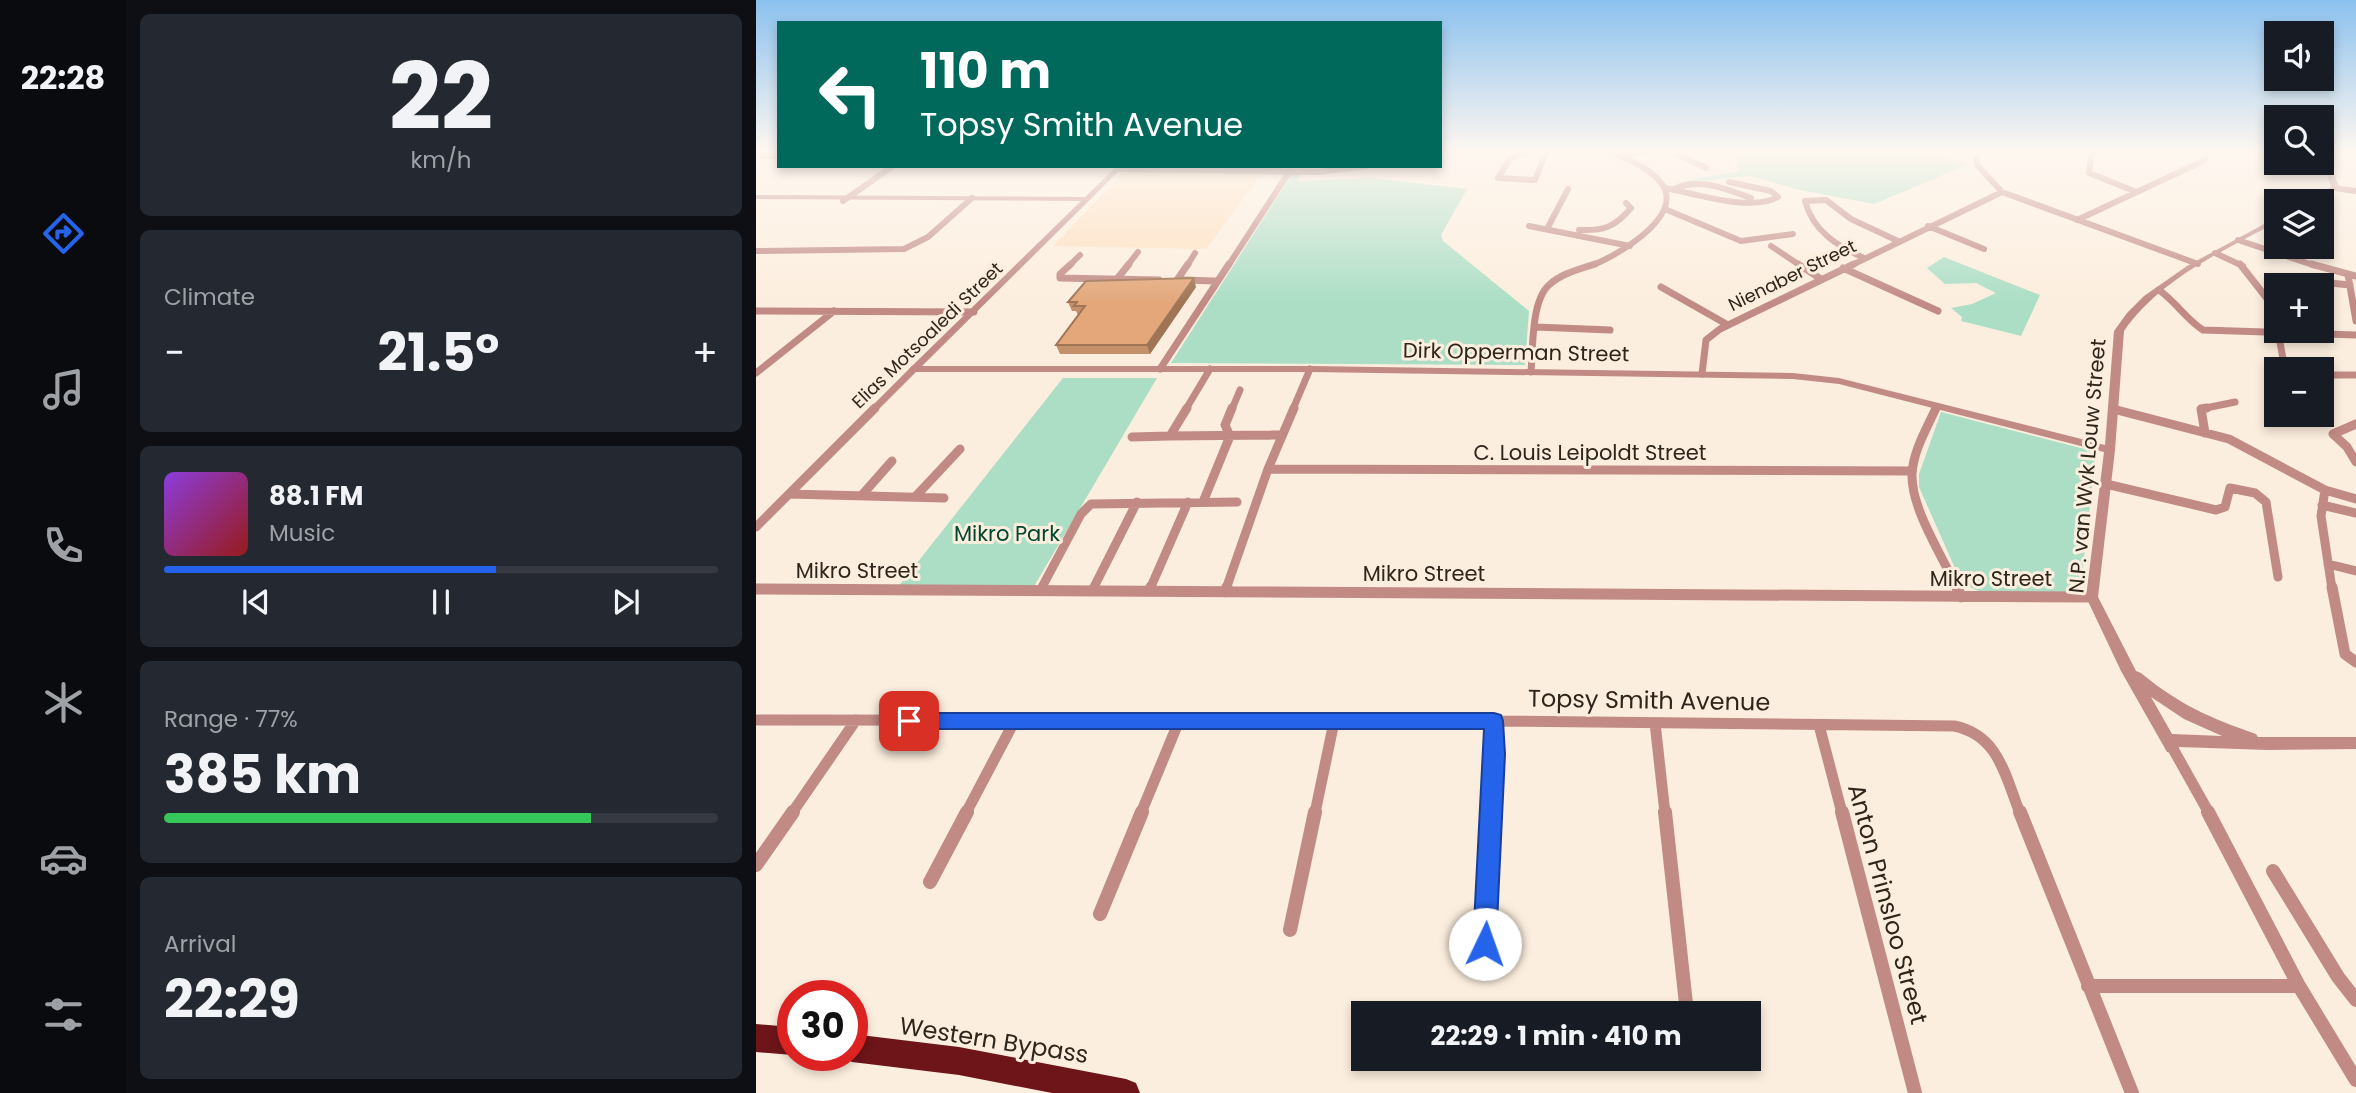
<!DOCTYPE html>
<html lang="en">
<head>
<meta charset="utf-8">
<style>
	:root { --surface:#171b24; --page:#242831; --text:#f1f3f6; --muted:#9ea1a6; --line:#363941; --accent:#2563eb }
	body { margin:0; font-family:Poppins,sans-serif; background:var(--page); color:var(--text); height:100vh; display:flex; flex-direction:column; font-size:26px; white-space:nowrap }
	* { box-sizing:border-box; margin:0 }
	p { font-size:23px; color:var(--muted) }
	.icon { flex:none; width:38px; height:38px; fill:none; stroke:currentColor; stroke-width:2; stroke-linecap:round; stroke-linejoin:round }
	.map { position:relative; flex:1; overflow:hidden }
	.side { display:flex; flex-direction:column; gap:14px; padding:14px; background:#0d0f14; width:630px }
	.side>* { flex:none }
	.hud { position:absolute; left:21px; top:21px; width:665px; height:147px; border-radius:0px; box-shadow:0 4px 10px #0003; background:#00695c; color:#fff; overflow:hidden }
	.tools { position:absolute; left:1508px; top:21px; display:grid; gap:14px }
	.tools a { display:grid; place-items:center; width:70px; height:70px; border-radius:0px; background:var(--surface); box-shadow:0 4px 10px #0003; font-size:35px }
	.speed { position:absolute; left:21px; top:980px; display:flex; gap:14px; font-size:35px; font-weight:700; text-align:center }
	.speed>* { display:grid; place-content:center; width:91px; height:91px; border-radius:50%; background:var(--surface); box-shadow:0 4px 10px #0003; line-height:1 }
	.speed .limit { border:10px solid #d22; background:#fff; color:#111 }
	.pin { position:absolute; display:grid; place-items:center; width:60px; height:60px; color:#fff; margin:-30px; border-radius:14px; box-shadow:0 4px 10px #0006 }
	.me { position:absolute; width:77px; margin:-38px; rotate:3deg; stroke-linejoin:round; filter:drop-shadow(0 0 5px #0008) }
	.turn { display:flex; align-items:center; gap:24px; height:147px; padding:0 28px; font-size:32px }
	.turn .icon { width:91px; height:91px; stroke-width:2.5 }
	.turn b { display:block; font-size:49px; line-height:60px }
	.big { font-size:52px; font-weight:700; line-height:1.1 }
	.side .card { flex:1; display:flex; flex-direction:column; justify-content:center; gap:10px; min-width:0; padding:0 24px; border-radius:10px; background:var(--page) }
	.side .dial { align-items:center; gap:0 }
	.dial b { font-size:91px; line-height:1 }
	.song { display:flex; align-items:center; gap:21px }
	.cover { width:84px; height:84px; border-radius:10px; background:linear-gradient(135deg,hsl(270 70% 55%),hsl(0 70% 35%)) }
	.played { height:7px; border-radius:4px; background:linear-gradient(90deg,var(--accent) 60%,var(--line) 60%) }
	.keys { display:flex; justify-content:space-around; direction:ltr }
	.heat { display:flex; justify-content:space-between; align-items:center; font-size:38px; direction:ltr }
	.charge { height:10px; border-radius:5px; background:linear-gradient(90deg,#34c759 77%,var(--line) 0) }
	.trip { position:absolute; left:595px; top:1001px; width:410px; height:70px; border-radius:0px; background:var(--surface); box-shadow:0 4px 10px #0003; font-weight:700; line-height:70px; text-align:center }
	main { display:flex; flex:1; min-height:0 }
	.menu { display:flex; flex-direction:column; width:126px; justify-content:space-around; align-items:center; background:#090b0e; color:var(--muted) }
	.menu .icon { width:49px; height:49px }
	.menu .on { color:var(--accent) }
	.menu b { font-size:32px; color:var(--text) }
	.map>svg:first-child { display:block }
	.built { fill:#fddfbf }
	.green { fill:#abdec5 }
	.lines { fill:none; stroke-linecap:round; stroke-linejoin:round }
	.minor-far4 { stroke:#c18a85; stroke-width:6 }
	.minor-far3 { stroke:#c18a85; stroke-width:7 }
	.minor-far2 { stroke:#c18a85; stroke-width:9 }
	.minor-far1 { stroke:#c18a85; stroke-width:11 }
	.minor { stroke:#c18a85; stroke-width:14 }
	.tertiary { fill:#c18a85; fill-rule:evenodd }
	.motorway { fill:#6e1519; fill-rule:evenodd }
	.wall { fill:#c39069 }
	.shaded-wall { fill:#9f7555 }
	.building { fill:#e3a77a; stroke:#9f7555; stroke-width:2 }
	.route { fill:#2563eb; stroke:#184099; stroke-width:2 }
	.labels { text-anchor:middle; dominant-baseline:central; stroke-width:6; stroke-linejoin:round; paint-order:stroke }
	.far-street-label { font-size:18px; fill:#2e251b; stroke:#fceede }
	.street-label { font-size:21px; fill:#2e251b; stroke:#fceede }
	.park-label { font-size:21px; fill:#01462f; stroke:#fceede }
	.near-street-label { font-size:24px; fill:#2e251b; stroke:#fceede }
</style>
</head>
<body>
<main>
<nav class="menu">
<b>22:28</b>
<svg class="icon on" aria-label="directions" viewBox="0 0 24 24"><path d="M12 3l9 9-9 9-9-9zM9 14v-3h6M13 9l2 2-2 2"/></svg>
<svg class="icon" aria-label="music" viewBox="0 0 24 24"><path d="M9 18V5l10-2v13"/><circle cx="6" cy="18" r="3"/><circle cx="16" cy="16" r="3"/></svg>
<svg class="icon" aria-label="phone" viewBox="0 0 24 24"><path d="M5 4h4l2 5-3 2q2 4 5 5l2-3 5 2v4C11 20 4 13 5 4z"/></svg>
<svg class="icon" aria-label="climate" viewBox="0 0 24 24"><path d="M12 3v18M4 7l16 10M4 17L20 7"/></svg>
<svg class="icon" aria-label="car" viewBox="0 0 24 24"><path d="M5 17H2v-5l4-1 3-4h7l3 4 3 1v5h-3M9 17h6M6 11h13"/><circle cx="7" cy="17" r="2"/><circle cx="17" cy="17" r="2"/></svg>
<svg class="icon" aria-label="filters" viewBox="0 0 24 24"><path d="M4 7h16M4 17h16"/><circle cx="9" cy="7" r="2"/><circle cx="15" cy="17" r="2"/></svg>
</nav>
<section class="side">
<div class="card dial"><b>22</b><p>km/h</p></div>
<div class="card"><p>Climate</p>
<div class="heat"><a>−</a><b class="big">21.5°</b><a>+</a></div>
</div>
<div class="card">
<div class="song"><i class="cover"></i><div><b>88.1 FM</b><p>Music</p></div></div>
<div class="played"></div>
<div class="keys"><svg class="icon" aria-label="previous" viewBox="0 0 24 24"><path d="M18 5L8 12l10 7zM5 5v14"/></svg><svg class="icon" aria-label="pause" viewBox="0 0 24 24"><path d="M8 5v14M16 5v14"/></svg><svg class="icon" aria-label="next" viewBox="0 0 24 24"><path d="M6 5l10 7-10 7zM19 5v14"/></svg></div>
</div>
<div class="card"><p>Range · 77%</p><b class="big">385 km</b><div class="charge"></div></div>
<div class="card"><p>Arrival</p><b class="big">22:29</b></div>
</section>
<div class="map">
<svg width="1600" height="1093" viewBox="0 0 1600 1093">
	<rect width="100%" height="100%" fill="#fceede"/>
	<path class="built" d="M369 172 505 174 450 249 297 246Z"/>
	<path class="green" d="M980 150H1159L1213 164 1118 204 1044 190 995 176 918 183 983 171Z
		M536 174H544L542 181 615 178 711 189 685 235 687 241 773 311 769 365 415 363Z
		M1188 257 1284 295 1265 336 1205 321 1206 317 1195 308 1216 304 1240 293 1220 283 1189 284 1171 268Z
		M307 378H401L277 588 142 587Z
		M1185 412 1340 452 1324 593 1225 592 1206 584 1163 487V474Z"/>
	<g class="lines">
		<path class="minor-far4" d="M779 150 755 157 742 178 779 180 791 150
			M912 150 950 168
			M1224 150 1220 161 1222 166 1246 192 1442 264
			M1336 150 1333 173 1378 191
			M0 156H23
			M865 156 903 150
			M362 169 564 172 610 166
			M910 188C940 194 995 212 1022 197L1015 191 973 182
			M1579 188 1600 191
			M918 189C943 177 971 189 995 198
			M87 201 137 166
			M909 209 985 241 1037 234
			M1321 220 1445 162 1449 159 1451 150
			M773 226 874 246
			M1172 226 1228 249
			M791 229 812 189
			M823 230C848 231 859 227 875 208L870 203
			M1482 240 1560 266
			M1015 246 1045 266
			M0 251 148 249 172 237 216 198
			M1459 253 1487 266
			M1108 258C1081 246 1057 231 1049 201L1070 200 1095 219 1142 241
			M313 266 324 255
			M371 266 382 252
			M431 266 439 253
			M472 266 533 172
			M834 266C859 257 929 217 906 184 894 167 869 158 850 150
			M1094 266 1246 192"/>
		<path class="minor-far3" d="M315 264 304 274V278L403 280
			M1042 264 1065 279
			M1484 264 1513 301
			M1555 264 1600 276
			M1087 268 1182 311
			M1592 275 1600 321
			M361 279 373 264
			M421 280 432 264
			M428 280 459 281
			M905 287 972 325
			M1566 287 1574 283 1594 285
			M1403 290C1420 302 1430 319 1447 330L1600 335
			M0 311 218 312
			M780 327 854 330
			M1522 332 1529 369
			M404 369 473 264
			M775 372C777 349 775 301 793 285 806 273 824 269 839 264
			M0 373 78 311
			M946 374 950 340 964 329 1098 264
			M1566 375H1600
			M118 409 158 369
			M430 409 454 369
			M476 409 484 390
			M537 409 554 369
			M1179 409 1180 407
			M1445 409 1479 402"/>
		<path class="minor-far2" d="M1180 408C1171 428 1157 451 1156 474 1155 510 1187 556 1201 589
			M1357 409 1473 439 1569 490 1600 499
			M1600 424 1577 434 1591 447 1600 462
			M1449 433 1445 409 1451 408
			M414 436 525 435
			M376 437 414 436 431 408
			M512 469 1156 471
			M1350 484 1460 510 1469 507 1474 488 1499 493 1510 502 1522 577
			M1569 490 1565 516 1576 589
			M33 494 188 498
			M106 495 136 461
			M159 497 204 449
			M447 502 474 436 469 425 476 408
			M1566 505 1600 513
			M0 527 119 408
			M1572 564 1600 571
			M0 589H8
			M285 589 325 514 335 504 481 502
			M337 589 381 502
			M394 589 432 502
			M470 589 512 469 538 408"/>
		<path class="minor-far1" d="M1201 587 1205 597
			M1576 587 1589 654 1600 662
			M0 589 1336 597
			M393 591 395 587
			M469 592 471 587
			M0 720 738 721 1198 726C1243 735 1249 776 1264 813
			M899 723 909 813
			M1063 725 1086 813
			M1416 747 1453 813
			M36 813 100 720
			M210 813 258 722
			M385 813 423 721
			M559 813 578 722
			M736 813 738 721"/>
		<path class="minor" d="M909 812 931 1013
			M1086 812 1159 1093
			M1264 812 1376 1093
			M1452 812 1543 986 1600 1080
			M0 865 37 812
			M1517 871 1582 977 1600 1000
			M174 882 211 812
			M344 914 386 812
			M534 930 559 812
			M727 971 736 812
			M1332 986H1543"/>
		<path class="tertiary" d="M1566 150H1570L1583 188 1559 201H1551L1575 187 1566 158Z
			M361 166H368L166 366H554L1037 373 1083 378 1349 445 1358 331 1371 313 1388 296 1431 266 1521 217V222C1467 251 1404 279 1368 331L1359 450 1342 597 1380 671 1385 673C1424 705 1454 718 1500 734L1502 737H1600V749L1512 750 1423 747 1421 752 1416 753 1411 752 1365 671 1330 597 1348 452 1083 384 1037 379 554 372H158L153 369 155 367 325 201 0 199V195L329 197ZM1395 697 1428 719 1466 736 1416 734Z"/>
		<path class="motorway" d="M0 1024 37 1027V1055L0 1052Z
			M96 1034 203 1047 370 1079 380 1083 384 1093H296L203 1075 96 1062 85 1055H96Z"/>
	</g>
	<path class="wall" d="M440 287 394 354H304L300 345 323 315H322L320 311H316L312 302Z"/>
	<path class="shaded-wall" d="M438 278 440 287 394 354 391 345Z"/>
	<path class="building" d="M438 278 391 345H300L329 306H318L321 302H312L330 281Z"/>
	<linearGradient id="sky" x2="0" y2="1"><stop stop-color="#8bc1ee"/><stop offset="0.5" stop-color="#fef7f0"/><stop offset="1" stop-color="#fef7f0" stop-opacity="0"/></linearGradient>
	<rect width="1600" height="303" fill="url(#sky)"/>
	<path class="route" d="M153 713H738L745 715 747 721 749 754 740 944 737 953 729 956 720 953 717 944 728 729H153L146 726 143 721 146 715Z"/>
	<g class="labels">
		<g class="far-street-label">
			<text transform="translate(1036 275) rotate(-26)">Nienaber Street</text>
			<text transform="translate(171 335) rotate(-44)">Elias Motsoaledi Street</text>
		</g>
		<g class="street-label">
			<text transform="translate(760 352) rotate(1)">Dirk Opperman Street</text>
			<text x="834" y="452">C. Louis Leipoldt Street</text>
			<text transform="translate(1331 466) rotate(-85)">N.P. van Wyk Louw Street</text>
			<text x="101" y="570">Mikro Street</text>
			<text x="668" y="573">Mikro Street</text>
			<text x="1235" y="578">Mikro Street</text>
		</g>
		<g class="park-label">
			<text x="251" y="533">Mikro Park</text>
		</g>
		<g class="near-street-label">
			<text transform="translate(893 700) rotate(1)">Topsy Smith Avenue</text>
			<text transform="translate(1132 904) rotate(75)">Anton Prinsloo Street</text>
			<text transform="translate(238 1040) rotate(9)">Western Bypass</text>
		</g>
	</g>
</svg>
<div class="tools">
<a><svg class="icon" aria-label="sound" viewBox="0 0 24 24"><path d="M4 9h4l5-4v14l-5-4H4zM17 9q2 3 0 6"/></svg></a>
<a><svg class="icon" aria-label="search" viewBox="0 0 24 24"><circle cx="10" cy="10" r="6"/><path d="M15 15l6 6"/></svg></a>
<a><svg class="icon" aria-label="layers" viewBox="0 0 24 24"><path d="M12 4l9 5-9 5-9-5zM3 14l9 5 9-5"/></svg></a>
<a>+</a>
<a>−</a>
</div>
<div class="speed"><div class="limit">30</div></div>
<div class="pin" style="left:153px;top:721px;background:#d93025"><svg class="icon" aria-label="arrive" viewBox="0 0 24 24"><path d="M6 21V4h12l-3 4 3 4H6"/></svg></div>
<svg class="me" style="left:729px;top:944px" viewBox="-20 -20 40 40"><circle r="19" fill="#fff"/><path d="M0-13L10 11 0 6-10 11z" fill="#2563eb"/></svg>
<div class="trip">22:29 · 1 min · 410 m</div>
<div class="hud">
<div class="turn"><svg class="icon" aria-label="left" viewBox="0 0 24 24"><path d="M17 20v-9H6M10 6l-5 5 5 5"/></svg><div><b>110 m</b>Topsy Smith Avenue</div></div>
</div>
</div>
</main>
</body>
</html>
